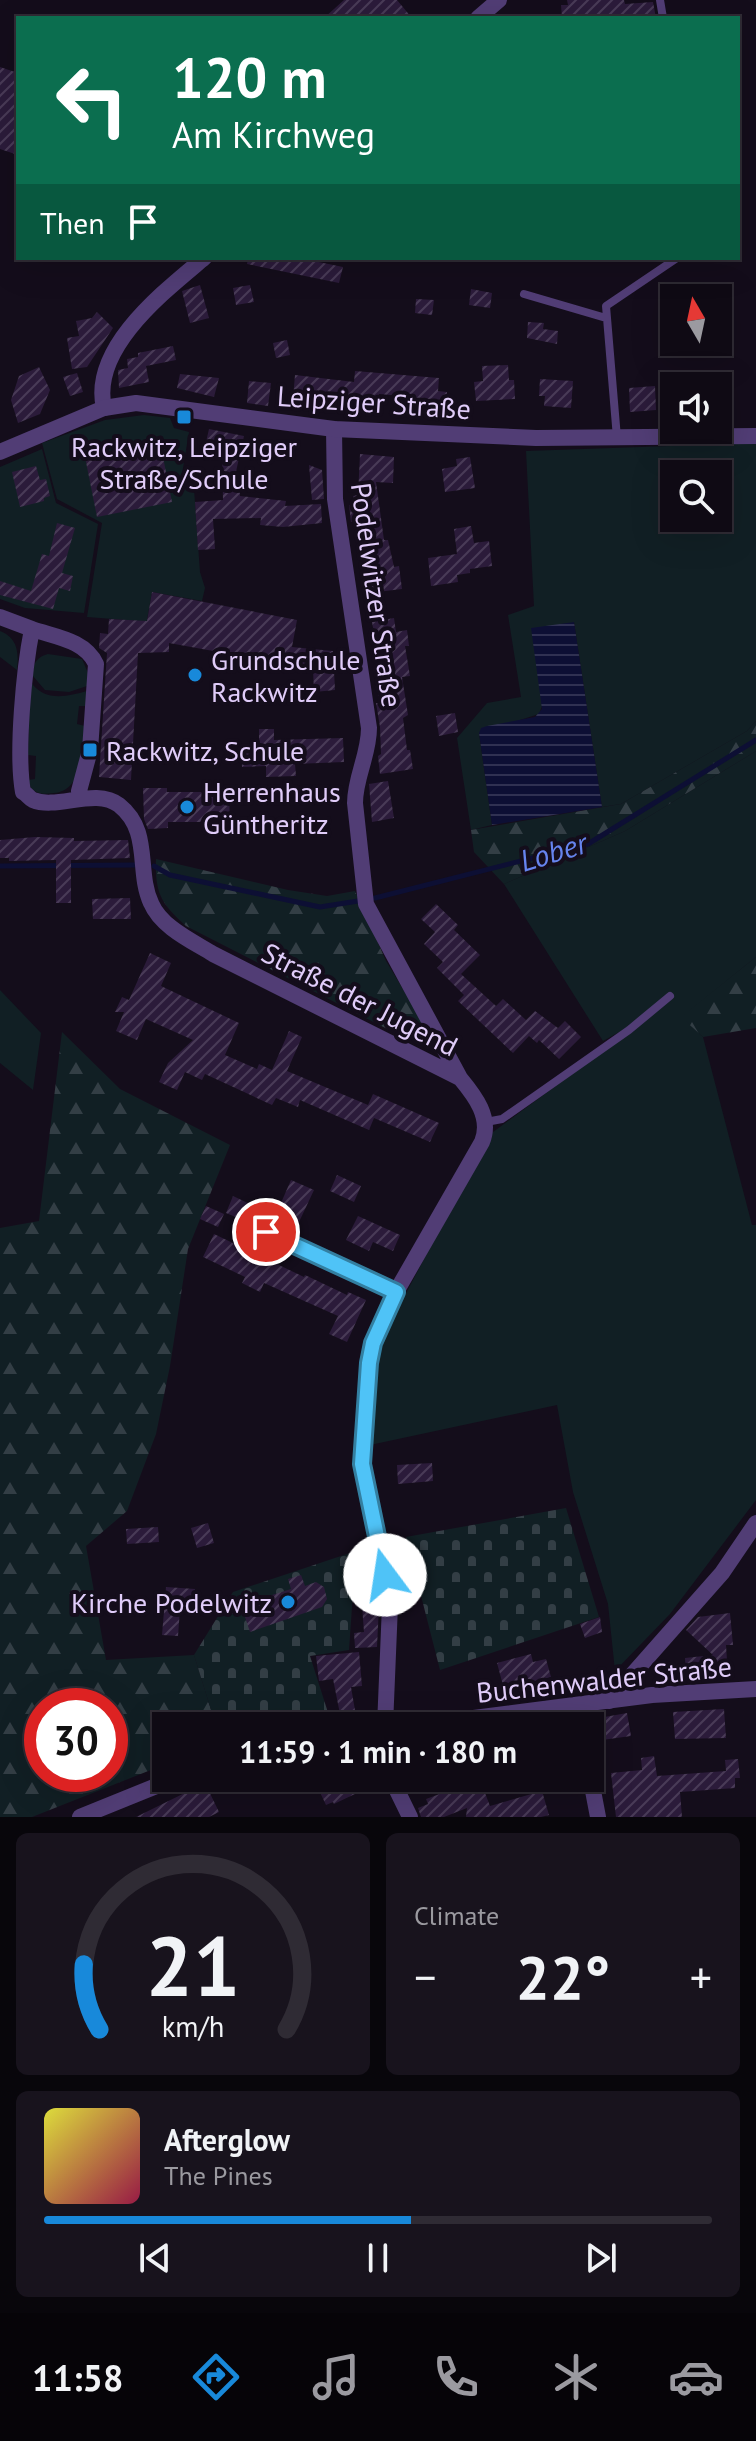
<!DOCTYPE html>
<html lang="en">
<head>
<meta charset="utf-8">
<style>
	:root { --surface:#0f0a14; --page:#18131d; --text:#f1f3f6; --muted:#9b9aa0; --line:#2f2b34; --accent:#1889da }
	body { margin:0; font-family:"PT Sans",sans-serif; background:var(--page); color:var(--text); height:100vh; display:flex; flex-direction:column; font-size:30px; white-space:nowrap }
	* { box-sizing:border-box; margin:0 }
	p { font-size:26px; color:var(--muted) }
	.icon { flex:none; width:44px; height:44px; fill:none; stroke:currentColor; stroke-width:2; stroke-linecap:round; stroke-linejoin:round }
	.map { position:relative; height:1817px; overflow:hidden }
	.details { display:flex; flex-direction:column; gap:16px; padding:16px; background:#08060b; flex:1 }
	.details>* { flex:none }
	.guide { position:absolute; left:16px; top:16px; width:724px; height:244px; border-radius:0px; box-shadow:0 8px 32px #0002,0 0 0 2px var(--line); background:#0b6e4f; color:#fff; overflow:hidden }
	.needle { width:52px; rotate:351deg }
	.fabs { position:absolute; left:660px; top:284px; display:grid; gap:16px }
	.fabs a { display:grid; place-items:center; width:72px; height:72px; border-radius:0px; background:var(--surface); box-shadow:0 8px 32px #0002,0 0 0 2px var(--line); font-size:40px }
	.speed { position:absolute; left:24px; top:1688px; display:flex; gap:16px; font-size:40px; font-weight:700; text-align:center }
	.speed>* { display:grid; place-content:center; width:104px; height:104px; border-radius:50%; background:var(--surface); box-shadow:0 8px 32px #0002,0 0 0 2px var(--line); line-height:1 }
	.speed .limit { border:12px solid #d22; background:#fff; color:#111 }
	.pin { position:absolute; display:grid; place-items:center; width:68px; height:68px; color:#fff; margin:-34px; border:4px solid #fff; border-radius:50%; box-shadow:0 2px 8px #0007 }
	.me { position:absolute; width:88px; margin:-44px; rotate:346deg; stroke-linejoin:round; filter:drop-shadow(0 0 6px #0008) }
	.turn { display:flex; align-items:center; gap:28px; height:168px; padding:0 24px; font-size:36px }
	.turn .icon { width:104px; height:104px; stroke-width:2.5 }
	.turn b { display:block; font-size:56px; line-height:68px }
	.then { display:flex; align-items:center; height:76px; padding:0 24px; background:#0003; gap:16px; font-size:30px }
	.big { font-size:60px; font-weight:600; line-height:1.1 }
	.details .card { flex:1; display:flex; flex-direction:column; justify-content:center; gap:12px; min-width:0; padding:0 28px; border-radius:12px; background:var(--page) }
	.details .dial { align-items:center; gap:0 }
	.dial svg { height:208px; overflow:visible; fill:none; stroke:var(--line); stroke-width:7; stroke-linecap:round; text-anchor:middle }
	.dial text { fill:var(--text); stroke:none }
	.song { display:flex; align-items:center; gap:24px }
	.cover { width:96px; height:96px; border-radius:12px; background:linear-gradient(135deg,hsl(60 70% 55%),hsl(340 70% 35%)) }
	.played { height:8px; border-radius:4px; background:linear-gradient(90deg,var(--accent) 55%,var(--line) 55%) }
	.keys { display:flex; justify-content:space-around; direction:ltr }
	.heat { display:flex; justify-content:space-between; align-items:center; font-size:44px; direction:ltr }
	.details .tiles { flex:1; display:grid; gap:16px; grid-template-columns:1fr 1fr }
	.card:last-child { grid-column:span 2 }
	.trip { position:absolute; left:152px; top:1712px; width:452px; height:80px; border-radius:0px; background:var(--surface); box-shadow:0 8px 32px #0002,0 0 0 2px var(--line); font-weight:600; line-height:80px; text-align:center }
	.tab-bar { display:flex; height:128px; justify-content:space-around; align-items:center; background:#060408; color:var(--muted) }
	.tab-bar .icon { width:56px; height:56px }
	.tab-bar .active { color:var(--accent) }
	.tab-bar b { font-size:36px; color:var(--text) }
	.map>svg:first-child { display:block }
	.green { fill:#111f24; fill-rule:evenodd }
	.forest { fill:url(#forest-firs); fill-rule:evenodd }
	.cemetery { fill:url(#cemetery-stones) }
	.water { fill:url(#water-rules) }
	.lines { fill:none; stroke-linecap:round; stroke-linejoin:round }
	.stream { stroke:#0d0f34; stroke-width:5 }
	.building { fill:url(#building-hatch) }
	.service { stroke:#513d75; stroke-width:8 }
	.minor { stroke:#513d75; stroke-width:16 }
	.tertiary { stroke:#513d75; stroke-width:16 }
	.route-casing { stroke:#337fa1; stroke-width:20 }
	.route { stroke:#4fc3f7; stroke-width:14 }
	.poi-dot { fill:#1889da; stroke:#140d1b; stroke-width:3 }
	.labels { text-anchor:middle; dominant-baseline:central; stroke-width:8; stroke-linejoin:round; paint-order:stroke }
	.street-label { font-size:28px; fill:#e0ccf9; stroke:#140d1b }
	.poi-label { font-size:28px; fill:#e0ccf9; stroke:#140d1b; text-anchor:start }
	.water-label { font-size:30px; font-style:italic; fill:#6684ee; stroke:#140d1b }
</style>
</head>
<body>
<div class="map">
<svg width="756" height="1817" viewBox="0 0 756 1817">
	<defs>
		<pattern id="forest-firs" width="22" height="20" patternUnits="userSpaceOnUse" patternTransform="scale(2)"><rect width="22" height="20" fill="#111f24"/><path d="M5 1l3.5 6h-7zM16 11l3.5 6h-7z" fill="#333e45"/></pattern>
		<pattern id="cemetery-stones" width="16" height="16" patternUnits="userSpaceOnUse" patternTransform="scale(2)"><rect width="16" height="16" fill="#111f24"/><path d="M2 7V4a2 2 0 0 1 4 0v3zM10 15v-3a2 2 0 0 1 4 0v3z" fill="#333e45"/></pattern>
		<pattern id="water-rules" width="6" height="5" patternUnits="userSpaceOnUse" patternTransform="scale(2)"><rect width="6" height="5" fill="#0d0f34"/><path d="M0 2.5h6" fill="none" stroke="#303152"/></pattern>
		<pattern id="building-hatch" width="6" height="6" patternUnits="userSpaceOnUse" patternTransform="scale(2)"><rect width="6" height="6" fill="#2b1b3a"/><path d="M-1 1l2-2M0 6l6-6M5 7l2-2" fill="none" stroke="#493b57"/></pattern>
	</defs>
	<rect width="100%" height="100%" fill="#140d1b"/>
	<path class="green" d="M144 415 170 418 174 428 189 432 180 486 194 489 200 572 205 588 202 601 152 592 145 631 139 621 87 617 102 523 57 499 42 443 105 420Z
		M756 443V721L747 731 621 804 602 807 574 622 539 714 479 733 492 825 471 830 457 738 487 703 521 697 508 615 534 606 526 451ZM674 474H718V518H674Z
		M42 449 56 503 98 524 84 613 25 608 0 599V467Z
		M0 631C18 638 19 653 17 670L0 657Z
		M48 654 82 659 88 673 87 686 69 692 45 690 32 675C33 663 37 657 48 654Z
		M30 681C44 702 66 697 87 691L86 706H79L77 724 85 726C83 749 83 791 54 793 45 794 38 795 31 788L28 780 35 779 36 756 28 755Z
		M756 751V957L682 1017 703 1037 752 1225H756V1500L670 1614 615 1671 608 1604 573 1492 557 1405 370 1445 381 1341 489 1135 659 1010 603 1041 504 884 625 831Z
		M0 990 41 1033 33 1090 0 1063Z"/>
	<path class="forest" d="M756 721V751L625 831 504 884 474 852 471 830 621 804 747 731Z
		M156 859 288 890 327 896 355 891 386 961 421 1019 428 1038 424 1045 399 1035 186 926C161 903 155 894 156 859Z
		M756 957V1028L703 1037 681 1017Z
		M62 1032 120 1089 230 1145 188 1249 170 1366 156 1434 127 1511 86 1546 106 1660 194 1655 216 1726H166V1764L32 1817H0V1228L39 1221ZM42 1706H110V1774H42Z"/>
	<path class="cemetery" d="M566 1508 599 1617 440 1670 406 1537Z
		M350 1553 358 1556 355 1563 349 1650 310 1656 331 1722 308 1726H216L194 1655 233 1592Z"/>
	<path class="water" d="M574 622 602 807 492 825 479 733 481 728 487 726 535 717 542 709 531 628Z"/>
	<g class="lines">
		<path class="stream" d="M0 866 135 865
			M154 866 170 875 320 907 358 901
			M375 898 588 844 756 740"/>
	</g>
	<path class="building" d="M344 0H397L412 18H324Z
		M567 0H624L625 4 653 2 656 18H562L561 5H568Z
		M0 67 18 73V155L0 149Z
		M248 258H299L343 267 339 283 247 264Z
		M200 285 209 318 190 323 182 291Z
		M250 285 254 302 236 305 233 288Z
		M471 289 492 293 490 308 469 305Z
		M416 299 434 300 432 315 415 313Z
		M97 312 113 328 87 367 72 369 67 338 79 336 76 321 92 318Z
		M528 322 544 323 543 329 558 331 557 344 527 338Z
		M287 340 290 355 276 358 273 343Z
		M173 346 176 360 146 366 149 382 119 388 118 370 128 368 127 359 138 357V353Z
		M508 365 509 380H514L515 399 476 401 474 382 483 381 482 366Z
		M39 367 50 390 40 414 18 423 11 400 19 376Z
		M355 371 439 378 438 391 447 392 445 411 411 409 412 397 379 394V407L293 398 295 375 354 382Z
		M77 373 83 392 70 396 63 377Z
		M180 374 219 378 214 397 177 388Z
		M540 379 573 381 571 408 544 406 545 396H539Z
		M249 381 271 383 268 406 247 403Z
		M655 386 656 410 630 412 629 388Z
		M209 429 244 436 235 476 239 475 240 496 286 501 285 506 321 504 322 523 283 527 260 525 261 518 213 519 215 549 198 550 195 502 223 500 222 455 204 451Z
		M160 442 172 502 97 517 85 457Z
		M360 454 394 457 393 483 376 482 384 540H388L394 567 399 566 402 589 369 593 359 529 357 521 351 522 349 505 355 504 353 496 358 495Z
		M470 457 475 488 445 492 442 469 457 466 456 459Z
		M309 465 322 470 324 499 312 500Z
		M36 466 40 480 46 479 50 496 44 498V501L20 507 12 472Z
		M57 523 75 528 62 573 73 576 70 591 59 588 53 609 0 595V581L31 591 42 554 49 556Z
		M471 526 474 543 489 541 492 566 470 569V573L457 575 458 582 431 586 428 558 457 554 454 529Z
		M152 592 297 620 292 647 333 651 335 690 314 692 313 669 169 643V652L138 653 131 780 99 777 107 653 99 648 100 633 108 634 109 619 147 621Z
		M394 618 396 632 407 630 409 646H405L410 676 402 677 408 715 403 718 407 750H410L413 769 380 774 378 756 381 754 380 727 376 703H380L378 693 384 692 372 622Z
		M455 713 458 732 439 736 436 716Z
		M259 729H274V740L343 738 344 762 295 764 296 776 266 777V766L242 767 241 750H259Z
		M388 781 394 818 372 822 369 784Z
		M143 788H167V792H207V788H229L230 827 212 828 211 822H168V828L148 829 144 819Z
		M35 837 74 838V841L128 840 130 858 71 860V903H56V860L9 861V858H0V840Z
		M130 898 131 919H93L92 899Z
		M436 904 458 925 454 930 480 955 461 974 496 1006 503 999 526 1020 535 1011 558 1028 565 1021 581 1037 559 1059 539 1040 537 1043 529 1036 513 1053 458 1001 464 995 437 968 443 962 424 944 435 932 421 919Z
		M150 953 171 963 161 986 239 1023 225 1055 257 1069 259 1064 272 1070 289 1031 302 1037 287 1071 368 1105 373 1094 439 1123 430 1142 374 1118 369 1130 300 1100 298 1107 276 1098 272 1105 205 1074 202 1080 185 1072 177 1090 159 1082 168 1063 193 1040 146 1019 137 1040 116 1031 124 1012H115L122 997 129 1000Z
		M337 1175 361 1186 354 1202 330 1191Z
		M291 1180 314 1190 299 1222 277 1212Z
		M233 1196 252 1205 245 1221 226 1213Z
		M206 1206 224 1214 218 1227 200 1219Z
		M358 1216 400 1235 393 1251 373 1242 369 1251 346 1240Z
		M214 1234 304 1277 305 1275 347 1295 348 1292 366 1300 347 1342 329 1334 338 1316 264 1283 260 1292 242 1283 245 1277 203 1257Z
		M432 1463 433 1481 398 1484 397 1465Z
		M208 1523 214 1543 197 1548 191 1528Z
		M158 1527 159 1542 127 1544 126 1529Z
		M301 1575 305 1586 316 1582 324 1587 327 1599 322 1607 250 1632 241 1605 291 1589 288 1579Z
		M166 1587 195 1589 193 1610 180 1609 178 1636 162 1635Z
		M375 1592 376 1604 379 1606 377 1647 355 1648 354 1633 364 1632 361 1593Z
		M730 1613 733 1645H726L728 1676 686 1679 685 1658 713 1655 686 1630 698 1617Z
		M600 1617 602 1632 585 1638 580 1624Z
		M359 1652 362 1686 351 1687 356 1716 341 1719 333 1679 319 1681 316 1656Z
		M531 1654 533 1662 546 1659 551 1677 504 1689 497 1663Z
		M568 1678 571 1692 547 1697 544 1683Z
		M724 1709 726 1738 675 1739 673 1712Z
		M627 1713 631 1736 602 1740 599 1718Z
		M654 1756 657 1776 726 1771 725 1760 738 1759 740 1778H735V1788L680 1792 682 1817H616L611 1773 642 1770 641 1758Z
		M283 1778H319L291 1793Z
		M329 1778H350L357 1793 334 1804 333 1802 326 1805 316 1784Z
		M205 1783 219 1812 209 1817H136Z
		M482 1785 490 1806 542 1791 549 1815 541 1817H466L467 1808 444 1817H421L418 1808 428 1804 426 1799 456 1788 459 1793Z"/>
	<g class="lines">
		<path class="service" d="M660 0 663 18
			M524 294 606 318
			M617 438 606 306 677 258
			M486 1122 502 1119 629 1030 670 996"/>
		<path class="minor" d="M478 18 499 0
			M104 408C90 348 165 291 204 258
			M334 429 335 499 369 728C369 755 355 777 355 803L366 904 460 1078
			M0 617 32 629C24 669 16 753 23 792 27 794 29 798 33 800 57 810 96 787 119 805 152 831 136 871 151 903 161 927 192 941 213 954L460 1078C475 1096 492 1118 482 1142L396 1292 373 1343 369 1363 362 1464 390 1605 385 1726
			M32 629C55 637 85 640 96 664L90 750 79 791 80 799
			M266 1232 396 1292
			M609 1701 722 1573 756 1523
			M576 1706 580 1726
			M590 1775 598 1817
			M80 1817 176 1778"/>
		<path class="tertiary" d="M0 452 104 408 136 403 334 429 536 438 756 436
			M411 1726 652 1695 756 1689
			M391 1778 410 1817"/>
	</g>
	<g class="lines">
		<defs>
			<path id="route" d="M266 1232 396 1292 373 1343 369 1363 362 1464 385 1575"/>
		</defs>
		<use href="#route" class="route-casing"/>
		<use href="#route" class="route"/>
	</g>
	<g class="poi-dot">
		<rect x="176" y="409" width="16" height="16" rx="4"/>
		<circle cx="195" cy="675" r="8"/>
		<rect x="82" y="742" width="16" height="16" rx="4"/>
		<circle cx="187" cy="807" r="8"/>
		<circle cx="288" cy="1602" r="8"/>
	</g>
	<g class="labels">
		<g class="street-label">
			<text transform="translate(374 402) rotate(4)">Leipziger Straße</text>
			<text transform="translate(377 595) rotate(82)">Podelwitzer Straße</text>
			<text transform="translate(360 999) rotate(27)">Straße der Jugend</text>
			<text transform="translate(604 1679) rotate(-6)">Buchenwalder Straße</text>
		</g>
		<g class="poi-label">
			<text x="184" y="446" text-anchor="middle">Rackwitz, Leipziger<tspan x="184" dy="32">Straße/Schule</tspan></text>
			<text x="211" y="659">Grundschule<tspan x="211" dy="32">Rackwitz</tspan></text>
			<text x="106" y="750">Rackwitz, Schule</text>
			<text x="203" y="791">Herrenhaus<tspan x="203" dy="32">Güntheritz</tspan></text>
			<text x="272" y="1602" text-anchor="end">Kirche Podelwitz</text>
		</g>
		<g class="water-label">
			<text transform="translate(553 851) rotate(-17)">Lober</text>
		</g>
	</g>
</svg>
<div class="fabs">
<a><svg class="needle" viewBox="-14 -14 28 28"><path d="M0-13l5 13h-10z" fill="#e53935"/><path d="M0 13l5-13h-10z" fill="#9b9aa0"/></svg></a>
<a><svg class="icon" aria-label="sound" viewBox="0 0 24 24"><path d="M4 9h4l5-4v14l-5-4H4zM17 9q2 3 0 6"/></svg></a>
<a><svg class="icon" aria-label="search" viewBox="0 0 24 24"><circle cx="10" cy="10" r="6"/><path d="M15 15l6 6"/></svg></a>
</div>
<div class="speed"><div class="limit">30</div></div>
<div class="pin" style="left:266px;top:1232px;background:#d93025"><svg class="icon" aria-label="arrive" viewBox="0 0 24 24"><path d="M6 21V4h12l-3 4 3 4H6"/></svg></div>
<svg class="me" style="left:385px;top:1575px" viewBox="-20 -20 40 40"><circle r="19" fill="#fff"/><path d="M0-13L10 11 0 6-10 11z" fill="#4fc3f7"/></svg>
<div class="trip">11:59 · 1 min · 180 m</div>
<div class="guide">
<div class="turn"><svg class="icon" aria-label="left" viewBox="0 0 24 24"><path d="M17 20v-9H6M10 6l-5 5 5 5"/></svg><div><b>120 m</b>Am Kirchweg</div></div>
<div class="then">Then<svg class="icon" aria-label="arrive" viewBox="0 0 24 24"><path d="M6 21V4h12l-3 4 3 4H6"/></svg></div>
</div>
</div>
<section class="details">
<div class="tiles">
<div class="card dial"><svg viewBox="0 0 100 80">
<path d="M14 69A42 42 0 1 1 86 69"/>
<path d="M14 69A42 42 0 0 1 8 44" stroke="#1889da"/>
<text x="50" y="56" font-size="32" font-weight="700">21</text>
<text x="50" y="72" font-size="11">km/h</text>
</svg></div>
<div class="card"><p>Climate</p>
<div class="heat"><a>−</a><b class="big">22°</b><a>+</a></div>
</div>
<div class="card">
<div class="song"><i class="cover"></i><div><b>Afterglow</b><p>The Pines</p></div></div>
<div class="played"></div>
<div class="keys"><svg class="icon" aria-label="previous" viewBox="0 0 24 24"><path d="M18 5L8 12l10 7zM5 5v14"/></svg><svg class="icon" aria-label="pause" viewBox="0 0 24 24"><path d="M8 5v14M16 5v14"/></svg><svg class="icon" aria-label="next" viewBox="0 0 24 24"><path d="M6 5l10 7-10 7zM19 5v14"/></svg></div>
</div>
</div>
</section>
<nav class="tab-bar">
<b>11:58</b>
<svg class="icon active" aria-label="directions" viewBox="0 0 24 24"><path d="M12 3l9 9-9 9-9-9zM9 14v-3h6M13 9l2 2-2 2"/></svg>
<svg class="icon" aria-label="music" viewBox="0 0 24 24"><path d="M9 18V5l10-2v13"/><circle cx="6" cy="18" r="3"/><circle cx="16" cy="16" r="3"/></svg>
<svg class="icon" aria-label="phone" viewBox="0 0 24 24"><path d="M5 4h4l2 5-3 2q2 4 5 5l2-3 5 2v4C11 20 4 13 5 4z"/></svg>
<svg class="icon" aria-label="climate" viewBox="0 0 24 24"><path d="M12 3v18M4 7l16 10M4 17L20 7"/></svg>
<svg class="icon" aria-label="car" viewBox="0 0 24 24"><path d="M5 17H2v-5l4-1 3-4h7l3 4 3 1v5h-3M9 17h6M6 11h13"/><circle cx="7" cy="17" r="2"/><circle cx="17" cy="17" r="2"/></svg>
</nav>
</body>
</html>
